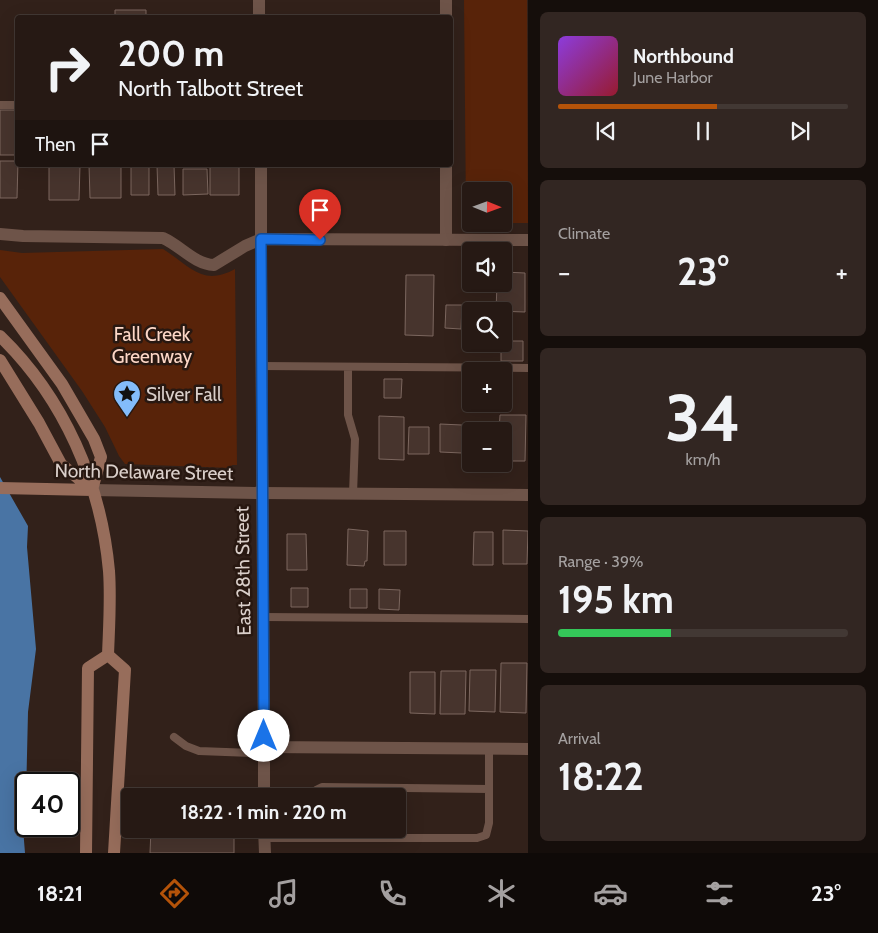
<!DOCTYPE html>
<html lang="en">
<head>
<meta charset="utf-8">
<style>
	:root { --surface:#261914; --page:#322622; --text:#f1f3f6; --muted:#a4a0a0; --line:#423834; --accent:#b45309 }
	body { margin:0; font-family:Cabin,sans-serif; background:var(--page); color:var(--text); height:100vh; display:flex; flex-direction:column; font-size:19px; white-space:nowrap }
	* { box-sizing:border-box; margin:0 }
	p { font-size:16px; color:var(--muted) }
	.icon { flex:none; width:28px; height:28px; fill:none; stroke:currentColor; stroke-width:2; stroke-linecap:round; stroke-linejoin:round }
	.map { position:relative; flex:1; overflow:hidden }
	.details { display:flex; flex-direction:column; gap:12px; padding:12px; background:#150e0b; width:350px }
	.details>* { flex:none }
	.guide { position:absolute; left:15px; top:15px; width:438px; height:152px; border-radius:5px; box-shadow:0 5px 20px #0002,0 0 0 1px var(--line); background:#261914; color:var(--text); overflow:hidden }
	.needle { width:32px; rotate:91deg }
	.tools { position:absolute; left:462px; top:182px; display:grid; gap:10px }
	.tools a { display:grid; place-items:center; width:50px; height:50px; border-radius:5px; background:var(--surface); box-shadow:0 5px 20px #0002,0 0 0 1px var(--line); font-size:25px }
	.speed { position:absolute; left:15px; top:772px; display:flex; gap:10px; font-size:25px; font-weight:700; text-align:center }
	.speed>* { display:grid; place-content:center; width:65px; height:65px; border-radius:50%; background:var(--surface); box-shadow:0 5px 20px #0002,0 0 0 1px var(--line); line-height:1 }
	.speed .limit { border:2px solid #111; border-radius:8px; background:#fff; color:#111 }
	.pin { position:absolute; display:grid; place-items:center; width:42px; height:42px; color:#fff; margin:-51px -21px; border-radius:50% 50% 50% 0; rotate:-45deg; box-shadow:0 0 5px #0007 }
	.pin .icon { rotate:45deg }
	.me { position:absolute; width:55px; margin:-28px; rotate:0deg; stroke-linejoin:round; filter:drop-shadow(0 0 4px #0008) }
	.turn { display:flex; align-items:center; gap:18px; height:105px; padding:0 20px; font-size:22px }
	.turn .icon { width:65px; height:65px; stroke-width:2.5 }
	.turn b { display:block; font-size:35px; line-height:42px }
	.then { display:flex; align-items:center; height:48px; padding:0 20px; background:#0003; gap:10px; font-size:19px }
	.big { font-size:38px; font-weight:800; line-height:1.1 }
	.details .widget { flex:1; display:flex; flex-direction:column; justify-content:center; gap:8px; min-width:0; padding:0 18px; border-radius:8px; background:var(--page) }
	.details .dial { align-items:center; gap:0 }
	.dial b { font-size:65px; line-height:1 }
	.song { display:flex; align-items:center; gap:15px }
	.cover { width:60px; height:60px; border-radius:8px; background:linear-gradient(135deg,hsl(270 70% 55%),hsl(350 70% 35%)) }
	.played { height:5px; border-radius:2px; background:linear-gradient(90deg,var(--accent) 55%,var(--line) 55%) }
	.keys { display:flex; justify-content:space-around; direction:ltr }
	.heat { display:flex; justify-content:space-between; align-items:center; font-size:28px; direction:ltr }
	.charge { height:8px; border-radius:4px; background:linear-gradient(90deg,#34c759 39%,var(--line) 0) }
	.trip { position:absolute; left:121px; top:788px; width:285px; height:50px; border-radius:5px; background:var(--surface); box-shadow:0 5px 20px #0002,0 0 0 1px var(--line); font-weight:800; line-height:50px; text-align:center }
	.dock { display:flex; height:80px; justify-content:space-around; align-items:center; background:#0f0a08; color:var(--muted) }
	.dock .icon { width:35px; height:35px }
	.dock .selected { color:var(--accent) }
	.dock b { font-size:22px; color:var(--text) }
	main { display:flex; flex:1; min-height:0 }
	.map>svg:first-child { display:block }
	.green { fill:#582309 }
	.water { fill:#4974a4 }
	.building { fill:#47342d; stroke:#7c675f }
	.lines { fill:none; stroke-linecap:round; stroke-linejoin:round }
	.service { stroke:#6e5449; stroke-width:8 }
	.minor { stroke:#6e5449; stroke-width:12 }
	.tertiary { stroke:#6e5449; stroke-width:12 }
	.secondary { stroke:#976d5b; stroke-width:12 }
	.route-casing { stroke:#114b97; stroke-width:12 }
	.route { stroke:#1a73e8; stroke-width:9 }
	.labels { text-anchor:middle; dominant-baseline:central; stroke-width:5; stroke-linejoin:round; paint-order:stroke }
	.park-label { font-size:19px; fill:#fdd7c7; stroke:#281811 }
	.poi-label { font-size:19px; fill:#dacfca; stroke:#281811; text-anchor:start }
	.street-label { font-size:19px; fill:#dacfca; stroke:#281811 }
</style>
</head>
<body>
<main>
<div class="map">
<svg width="528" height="853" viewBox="0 0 528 853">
	<rect width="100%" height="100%" fill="#32211a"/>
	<path class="green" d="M464 0H527L528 223H504V191H471V221L466 215Z
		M163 249C190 266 202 287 235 269L237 465H232L230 468 125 464 119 456 105 427 82 391 0 277V250L22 253Z"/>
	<path class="water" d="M0 477 28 526 27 547 36 649 28 712 26 798 23 828 25 853H0Z"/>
	<path class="building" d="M115 10H146V18H115Z
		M0 110H15V155H0Z
		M0 161H18L17 198H0Z
		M49 165H80L79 200H49Z
		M89 165H121V198H90Z
		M131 165H149V195H131Z
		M157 165H174L175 195H158Z
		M210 165H239V195H210Z
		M183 169H207L208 194 183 195Z
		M504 272 525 273V312L496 311 497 284H504Z
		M406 275H434L433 336 405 335Z
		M446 305H462L461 329 445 328Z
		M504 341H523V361H501V344H504Z
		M384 379H402L401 398H384Z
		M500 415H526L525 461H504V431H499Z
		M379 416 404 417V460L379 459Z
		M470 423 494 424V431H471V461H469Z
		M440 424 462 425V453L440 452Z
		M409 427H429V454H408Z
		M348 529 368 531 367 561H365L364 566 347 565Z
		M503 530 528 531 527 564H503Z
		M384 531H406V565H384Z
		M474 532H493V565H473Z
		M287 534H306L307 570H287Z
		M291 588H308V607H291Z
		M350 589H367V608H350Z
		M379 589 400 590 399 610 379 609Z
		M501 663H527L526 713 500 712Z
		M470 670H496L495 712 469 711Z
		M441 671H466L465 714H440Z
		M410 672H435V714L410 713Z
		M151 829H234V853H150Z"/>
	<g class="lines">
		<path class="service" d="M0 105H18
			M261 366 528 368
			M348 367V415L355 439 353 494
			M263 617 528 619
			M174 737 186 746 199 751 252 753 264 747
			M315 796 316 790 322 787 489 789
			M265 838H477L486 835 489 823V749"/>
		<path class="minor" d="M259 0V18
			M446 0V18
			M0 234 23 236 163 238C181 246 194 264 214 265L245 246 261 239V165
			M446 240V165
			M261 493 528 495
			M264 747V796
			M264 829 265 853"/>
		<path class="tertiary" d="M528 240 261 239V274L264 747 528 749
			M92 490 261 493"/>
		<path class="secondary" d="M0 298 62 384 94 439 101 457 92 490
			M0 336C64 398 101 483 109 571 111 599 109 627 108 655
			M0 360 39 423 61 464 92 490
			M0 488 92 490
			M108 655 125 670 114 853
			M86 853 88 668 108 655"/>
	</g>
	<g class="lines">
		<defs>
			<path id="route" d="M264 736 261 239 320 240"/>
		</defs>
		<use href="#route" class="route-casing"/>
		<use href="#route" class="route"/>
	</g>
	<defs>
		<symbol id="sight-pin" viewBox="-11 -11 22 30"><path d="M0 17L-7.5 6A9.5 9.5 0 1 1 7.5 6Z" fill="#83bcfb" stroke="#281811"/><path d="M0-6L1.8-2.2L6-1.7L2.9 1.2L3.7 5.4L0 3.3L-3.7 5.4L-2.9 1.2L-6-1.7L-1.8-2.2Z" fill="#111"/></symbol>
	</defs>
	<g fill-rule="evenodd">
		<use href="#sight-pin" x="111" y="378" width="32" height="43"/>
	</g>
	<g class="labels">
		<g class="park-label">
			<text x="152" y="334">Fall Creek<tspan x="152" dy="22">Greenway</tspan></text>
		</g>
		<g class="poi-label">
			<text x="146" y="394">Silver Fall</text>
		</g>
		<g class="street-label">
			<text transform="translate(144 472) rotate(1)">North Delaware Street</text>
			<text transform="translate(243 571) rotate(-91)">East 28th Street</text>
		</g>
	</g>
</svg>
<div class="tools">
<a><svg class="needle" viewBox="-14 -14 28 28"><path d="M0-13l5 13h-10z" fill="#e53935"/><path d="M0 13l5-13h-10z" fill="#a4a0a0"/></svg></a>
<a><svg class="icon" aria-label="sound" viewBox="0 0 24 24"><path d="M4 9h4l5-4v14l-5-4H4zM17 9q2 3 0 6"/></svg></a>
<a><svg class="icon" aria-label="search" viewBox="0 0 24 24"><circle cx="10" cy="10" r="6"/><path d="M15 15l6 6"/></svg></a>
<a>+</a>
<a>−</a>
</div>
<div class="speed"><div class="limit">40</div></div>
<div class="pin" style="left:320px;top:240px;background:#d93025"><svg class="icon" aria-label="arrive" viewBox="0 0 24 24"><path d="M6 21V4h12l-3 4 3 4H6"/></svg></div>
<svg class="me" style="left:264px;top:736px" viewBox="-20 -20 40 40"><circle r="19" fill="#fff"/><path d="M0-13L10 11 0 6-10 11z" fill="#1a73e8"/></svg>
<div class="trip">18:22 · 1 min · 220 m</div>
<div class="guide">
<div class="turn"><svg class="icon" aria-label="right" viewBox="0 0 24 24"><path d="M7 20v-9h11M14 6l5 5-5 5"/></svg><div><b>200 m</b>North Talbott Street</div></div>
<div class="then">Then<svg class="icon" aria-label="arrive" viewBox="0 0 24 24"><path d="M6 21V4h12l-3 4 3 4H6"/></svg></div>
</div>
</div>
<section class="details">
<div class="widget">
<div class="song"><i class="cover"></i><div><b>Northbound</b><p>June Harbor</p></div></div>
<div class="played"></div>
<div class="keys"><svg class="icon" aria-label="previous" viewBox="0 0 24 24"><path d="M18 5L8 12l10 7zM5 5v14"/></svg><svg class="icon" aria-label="pause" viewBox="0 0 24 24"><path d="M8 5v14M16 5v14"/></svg><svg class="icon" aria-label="next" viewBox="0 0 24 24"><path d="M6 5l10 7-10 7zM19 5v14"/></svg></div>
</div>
<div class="widget"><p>Climate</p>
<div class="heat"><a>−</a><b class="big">23°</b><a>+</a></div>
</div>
<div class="widget dial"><b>34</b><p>km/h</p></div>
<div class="widget"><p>Range · 39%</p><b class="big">195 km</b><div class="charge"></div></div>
<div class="widget"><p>Arrival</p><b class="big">18:22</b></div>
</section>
</main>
<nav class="dock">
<b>18:21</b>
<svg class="icon selected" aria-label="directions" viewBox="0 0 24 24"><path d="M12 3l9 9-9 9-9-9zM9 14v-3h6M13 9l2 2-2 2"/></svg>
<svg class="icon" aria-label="music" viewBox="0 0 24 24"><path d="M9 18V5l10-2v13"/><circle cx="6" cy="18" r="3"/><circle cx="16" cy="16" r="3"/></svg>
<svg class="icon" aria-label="phone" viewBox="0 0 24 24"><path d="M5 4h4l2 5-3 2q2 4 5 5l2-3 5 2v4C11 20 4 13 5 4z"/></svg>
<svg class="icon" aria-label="climate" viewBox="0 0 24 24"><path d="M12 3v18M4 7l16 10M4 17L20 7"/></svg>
<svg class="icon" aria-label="car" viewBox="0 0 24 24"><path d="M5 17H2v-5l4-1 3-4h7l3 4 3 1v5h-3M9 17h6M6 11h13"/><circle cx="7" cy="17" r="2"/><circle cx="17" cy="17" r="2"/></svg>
<svg class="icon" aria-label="filters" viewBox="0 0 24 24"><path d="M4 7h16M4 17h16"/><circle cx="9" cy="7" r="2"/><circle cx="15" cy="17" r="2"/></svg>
<b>23°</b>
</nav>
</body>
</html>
